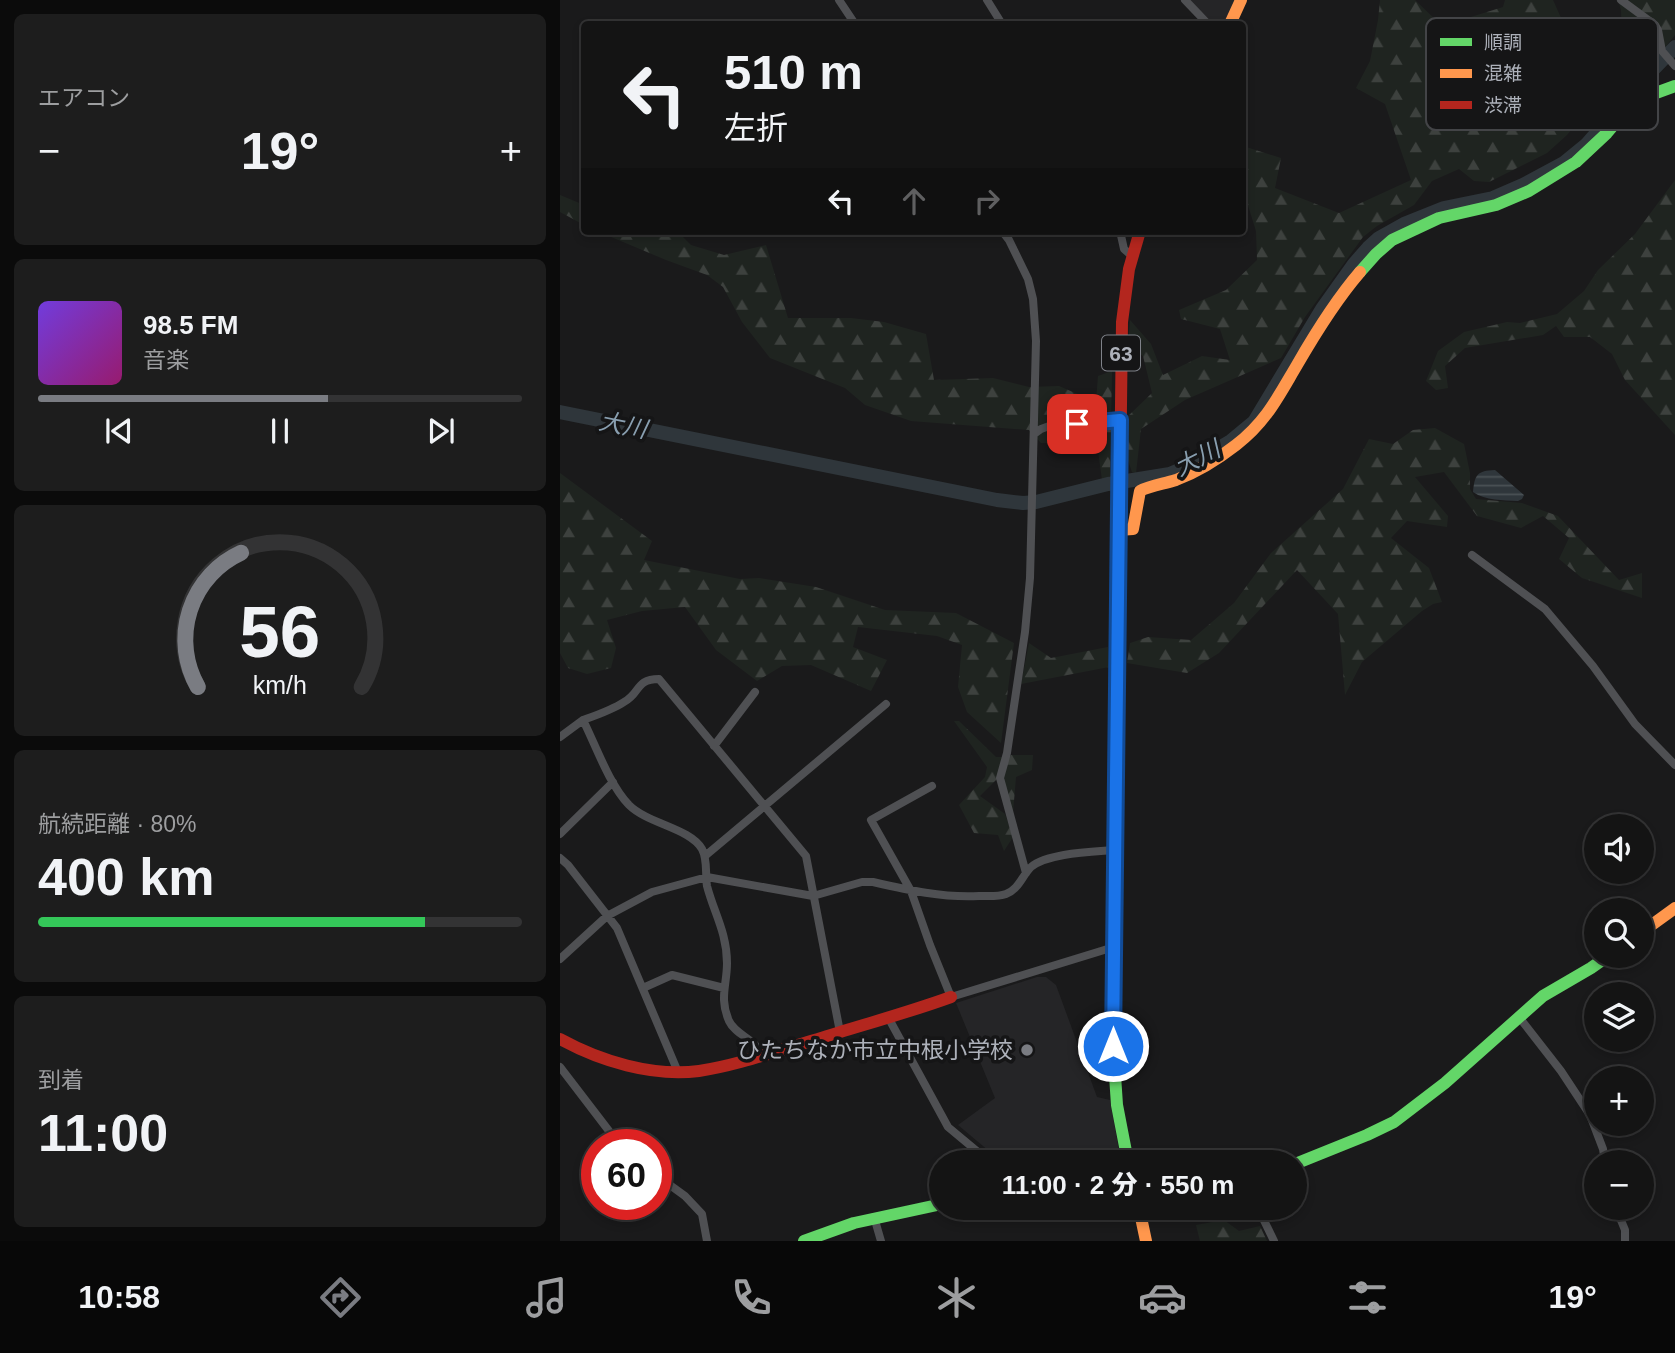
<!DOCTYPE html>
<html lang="ja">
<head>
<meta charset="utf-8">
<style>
	:root { --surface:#141414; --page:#1d1d1d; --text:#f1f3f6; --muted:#9d9ea0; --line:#333334; --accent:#7a7c82 }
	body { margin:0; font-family:Helvetica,"Noto Sans JP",sans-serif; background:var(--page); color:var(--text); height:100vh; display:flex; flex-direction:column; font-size:26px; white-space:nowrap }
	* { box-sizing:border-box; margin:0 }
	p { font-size:23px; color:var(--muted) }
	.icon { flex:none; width:38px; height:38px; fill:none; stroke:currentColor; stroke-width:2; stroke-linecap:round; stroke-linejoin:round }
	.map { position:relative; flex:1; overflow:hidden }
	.side { display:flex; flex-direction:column; gap:14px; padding:14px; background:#0b0b0b; width:560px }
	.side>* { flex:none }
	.guide { position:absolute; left:21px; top:21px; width:665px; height:214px; border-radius:7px; box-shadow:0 4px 10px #0003,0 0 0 2px var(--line); background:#141414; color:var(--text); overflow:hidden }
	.buttons { position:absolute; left:1024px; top:814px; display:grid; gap:14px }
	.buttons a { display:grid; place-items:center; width:70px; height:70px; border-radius:50%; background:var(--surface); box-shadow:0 4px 10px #0003,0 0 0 2px var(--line); font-size:35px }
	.speed { position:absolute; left:21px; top:1129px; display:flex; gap:14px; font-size:35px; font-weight:700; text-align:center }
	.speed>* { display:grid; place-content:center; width:91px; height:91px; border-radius:50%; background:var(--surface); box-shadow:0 4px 10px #0003,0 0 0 2px var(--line); line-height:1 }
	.speed .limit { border:10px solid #d22; background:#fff; color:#111 }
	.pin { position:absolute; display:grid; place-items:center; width:60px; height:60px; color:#fff; margin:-30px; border-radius:14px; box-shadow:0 4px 10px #0006 }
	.me { position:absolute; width:77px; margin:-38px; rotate:0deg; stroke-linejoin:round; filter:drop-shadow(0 0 5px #0008) }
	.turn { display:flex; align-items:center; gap:24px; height:147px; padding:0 28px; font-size:32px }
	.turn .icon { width:91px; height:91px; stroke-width:2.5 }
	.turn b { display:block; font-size:49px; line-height:60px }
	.lanes { display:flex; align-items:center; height:66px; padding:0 28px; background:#0003; justify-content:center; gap:35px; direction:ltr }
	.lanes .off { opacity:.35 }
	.big { font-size:52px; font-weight:800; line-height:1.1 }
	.side .card { flex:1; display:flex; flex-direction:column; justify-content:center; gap:10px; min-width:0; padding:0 24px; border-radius:10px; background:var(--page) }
	.side .dial { align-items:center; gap:0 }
	.dial svg { height:182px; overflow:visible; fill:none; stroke:var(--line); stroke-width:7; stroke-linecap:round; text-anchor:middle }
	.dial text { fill:var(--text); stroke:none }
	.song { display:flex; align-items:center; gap:21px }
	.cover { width:84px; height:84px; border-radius:10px; background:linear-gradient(135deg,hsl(260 70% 55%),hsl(320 70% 35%)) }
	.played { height:7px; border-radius:4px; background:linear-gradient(90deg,var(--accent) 60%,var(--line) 60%) }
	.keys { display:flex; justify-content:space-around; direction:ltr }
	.heat { display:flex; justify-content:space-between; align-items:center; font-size:38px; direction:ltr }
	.charge { height:10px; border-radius:5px; background:linear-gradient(90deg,#34c759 80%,var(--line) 0) }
	.trip { position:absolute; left:369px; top:1150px; width:378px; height:70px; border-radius:35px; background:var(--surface); box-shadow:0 4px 10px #0003,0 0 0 2px var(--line); font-weight:800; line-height:70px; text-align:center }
	.dock { display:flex; height:112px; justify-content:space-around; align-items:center; background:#080808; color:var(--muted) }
	.dock .icon { width:49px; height:49px }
	.dock .selected { color:var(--accent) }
	.dock b { font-size:32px; color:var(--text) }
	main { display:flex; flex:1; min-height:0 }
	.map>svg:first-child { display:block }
	.built { fill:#252527 }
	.forest { fill:url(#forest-firs) }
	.water { fill:url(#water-rules) }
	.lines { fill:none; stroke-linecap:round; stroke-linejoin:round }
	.river { stroke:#2f363b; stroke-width:14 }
	.street { stroke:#4f5053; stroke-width:8 }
	.fast { stroke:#63d668; stroke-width:12 }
	.slow { stroke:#ff974d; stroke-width:12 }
	.jam { stroke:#b3261e; stroke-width:12 }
	.route-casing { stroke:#114b97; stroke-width:18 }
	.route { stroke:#1a73e8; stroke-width:12 }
	.poi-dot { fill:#7a7c82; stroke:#151516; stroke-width:2.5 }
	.labels { text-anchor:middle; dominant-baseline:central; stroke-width:7; stroke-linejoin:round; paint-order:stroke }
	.shield { fill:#151516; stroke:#7f8289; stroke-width:2 }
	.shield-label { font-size:21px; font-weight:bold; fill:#adb1ba }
	.poi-label { font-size:23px; fill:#adb1ba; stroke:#151516; text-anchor:end }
	.water-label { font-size:24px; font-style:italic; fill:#899fb0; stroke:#151516 }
	.key { fill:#151516; stroke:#434447; stroke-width:2 }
	.key-label { font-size:19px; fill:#adb1ba }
</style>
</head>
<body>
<main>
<section class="side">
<div class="card"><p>エアコン</p>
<div class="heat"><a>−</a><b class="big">19°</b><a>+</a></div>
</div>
<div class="card">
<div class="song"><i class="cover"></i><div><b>98.5 FM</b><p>音楽</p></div></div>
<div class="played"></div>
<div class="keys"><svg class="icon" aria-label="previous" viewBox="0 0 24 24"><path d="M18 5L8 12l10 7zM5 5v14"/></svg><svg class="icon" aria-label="pause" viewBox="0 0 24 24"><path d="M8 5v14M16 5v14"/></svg><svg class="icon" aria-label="next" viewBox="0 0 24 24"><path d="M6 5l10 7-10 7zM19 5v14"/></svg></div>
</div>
<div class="card dial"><svg viewBox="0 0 100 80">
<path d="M14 69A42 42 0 1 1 86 69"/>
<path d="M14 69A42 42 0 0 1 33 10" stroke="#7a7c82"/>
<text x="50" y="56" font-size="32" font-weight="700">56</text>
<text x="50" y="72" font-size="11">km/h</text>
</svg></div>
<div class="card"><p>航続距離 · 80%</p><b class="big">400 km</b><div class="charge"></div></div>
<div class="card"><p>到着</p><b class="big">11:00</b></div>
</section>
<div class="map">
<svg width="1115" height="1241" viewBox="0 0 1115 1241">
	<defs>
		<pattern id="forest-firs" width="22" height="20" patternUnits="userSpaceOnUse" patternTransform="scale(1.75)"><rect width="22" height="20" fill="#1f2420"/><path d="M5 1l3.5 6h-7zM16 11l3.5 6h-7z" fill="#3d413e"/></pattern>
		<pattern id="water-rules" width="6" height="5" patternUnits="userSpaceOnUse" patternTransform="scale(1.75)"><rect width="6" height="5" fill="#2f363b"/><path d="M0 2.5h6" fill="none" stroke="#4a5155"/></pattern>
	</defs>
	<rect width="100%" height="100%" fill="#1a1a1b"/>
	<path class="built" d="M630 0H677L666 24H654Z
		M477 977H486L496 985 537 1097 550 1100 561 1162H442L398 1125 435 1098 396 1003Z"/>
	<path class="forest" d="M820 0H855L882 26 943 7 945 0H993L1018 56 1062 33 1061 10 1058 0H1115V35L1106 46 1069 78 1045 103 1016 124 1007 135 987 153 929 182 914 181 899 169 872 181 854 205 817 226 803 237 745 317 721 358 625 400 581 429 576 473 572 472 567 457 566 418 592 393 583 356 568 346 570 320 591 344 603 375 642 356 670 360 660 329 621 319 619 310 666 290 697 260 696 231 686 199 683 198V146L721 158 715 188 779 213 851 180 825 104 796 88 810 61 818 20Z
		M1115 180V435L1065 380 1052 354 1030 337H1004L996 326 983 335 905 348 885 366 888 388 876 390 866 381 878 351 904 332 947 322 960 323 997 314 1024 291 1038 270 1075 234Z
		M0 195 24 205V225L0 212Z
		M37 231H109L119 233 131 245 164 255 206 245 228 318H291L324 322 366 334 374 380 433 378 469 387 499 386 536 402 538 376 552 371 550 476 542 480 537 443H481L469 430 351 421 305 405 285 388 210 358 182 322 163 287 147 275 106 260Z
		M875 428 904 444 910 473V489L916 499 962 503 998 516 1059 580 1082 573V598L1022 578 999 559 1009 538 983 516 961 528 917 516 884 472 855 477 888 516 887 527 847 521 831 538 869 568 882 602 873 604 862 611 802 662 785 695 778 614 737 570 659 653 627 673 567 663 570 643 588 637 631 640 674 603 711 553 783 489 809 439 833 444 853 430Z
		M0 473 92 541 84 560 180 579 199 578 256 587 325 610 396 613 454 643 441 743 407 712 398 687 402 645 377 636 298 627 293 647 327 660 311 691 251 665 222 666 197 681 156 650 125 607 82 611 47 620 56 648 51 668 27 674 8 668 0 653Z
		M469 643 491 658 548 647 549 667 461 684Z
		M394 721H399L436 757H443L437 779 420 796 445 814 453 837 444 851 438 835 414 833 399 805 425 777 427 767Z
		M449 755H473L472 770 456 777 453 813 442 780Z
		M664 1220 679 1231 700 1226 707 1241H640L636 1225Z"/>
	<path class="water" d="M935 470 964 495 962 499 958 501C943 500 926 501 913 492 915 474 917 471 935 470Z"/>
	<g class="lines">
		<path class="river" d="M0 412 437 500 463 503 476 502 548 484 610 474 631 465 671 441 694 422 762 309 794 264 808 248 819 238 844 224 884 208 933 198 963 185 1004 163 1026 145 1083 80 1115 47"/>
		<path class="street" d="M279 0 295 24
			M427 0 442 24
			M625 0 648 24
			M1061 0 1095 25 1098 30 1102 51 1115 66
			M442 231 449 240 468 279 473 299 476 341 470 578 465 632 447 753 440 778 466 873
			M560 231 564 249 572 256
			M474 434 481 429 492 425 560 420
			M912 555 985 609 1033 666 1075 724 1115 765
			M23 720C37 715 52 710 64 702 81 693 75 679 99 679L246 856 280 1032
			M0 737 23 720C36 746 49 784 69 805 88 824 130 828 142 849 148 860 145 874 147 886 154 913 167 933 167 963 167 985 159 998 169 1021 176 1036 197 1039 201 1055
			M154 746 195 692
			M372 786 311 820 351 891 370 945 391 997 554 947
			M0 834 53 782
			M145 856 326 704
			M0 858 8 865 57 928 118 1072
			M0 959 47 916 92 892 147 877 253 896 302 882H313C348 890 383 898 419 896 428 896 438 897 446 894 459 889 462 876 471 867 488 853 532 852 555 850
			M83 988 112 975 164 988
			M328 1017 388 1127 430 1162
			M959 1017 1001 1071 1030 1115 1043 1149 1045 1162
			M0 1067 59 1144
			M96 1175 125 1196 142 1214 147 1241
			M698 1208 714 1241
			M1056 1208 1065 1230V1241
			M314 1217 321 1241"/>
		<path class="fast" d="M800 272 816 254 832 240 879 218 936 205 969 191 1016 162 1047 133 1074 101 1115 86
			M559 572 553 1046 557 1105 568 1162
			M735 1164 807 1135 834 1122 885 1083 983 996 1031 968 1048 956
			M244 1241 294 1223 382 1204"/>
		<path class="slow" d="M670 24 681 0
			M558 530 573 529 580 491C591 485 604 484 616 480 637 472 658 459 676 445 706 422 718 397 737 365 756 332 775 301 800 272
			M1082 932 1115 908
			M579 1208 586 1241"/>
		<path class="jam" d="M559 572 562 322 569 269 580 231
			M0 1039C40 1061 92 1077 139 1071 179 1065 219 1050 258 1039 302 1025 347 1013 391 997"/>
	</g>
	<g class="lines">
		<defs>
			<path id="route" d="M517 424 560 420 553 1046"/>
		</defs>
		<use href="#route" class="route-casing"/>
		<use href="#route" class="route"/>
	</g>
	<circle class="poi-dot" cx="467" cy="1050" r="7"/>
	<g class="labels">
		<rect class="shield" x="542" y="335.5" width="38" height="35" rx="5"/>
		<g class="shield-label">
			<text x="561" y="353">63</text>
		</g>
		<g class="poi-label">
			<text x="453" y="1050">ひたちなか市立中根小学校</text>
		</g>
		<g class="water-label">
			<text transform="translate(63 425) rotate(11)">大川</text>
			<text transform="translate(637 458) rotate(-27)">大川</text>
		</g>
	</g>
	<rect x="866" y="18" width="232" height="112" rx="10" class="key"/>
	<rect x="880" y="38" width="32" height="8" fill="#63d668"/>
	<rect x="880" y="69" width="32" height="9" fill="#ff974d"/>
	<rect x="880" y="101" width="32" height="8" fill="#b3261e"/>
	<g class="key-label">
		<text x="924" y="49">順調</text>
		<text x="924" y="80">混雑</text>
		<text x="924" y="112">渋滞</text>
	</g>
</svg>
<div class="buttons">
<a><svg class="icon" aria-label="sound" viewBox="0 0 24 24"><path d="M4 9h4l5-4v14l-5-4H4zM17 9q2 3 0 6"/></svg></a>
<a><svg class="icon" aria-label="search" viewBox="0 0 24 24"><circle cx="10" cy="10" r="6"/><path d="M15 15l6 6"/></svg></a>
<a><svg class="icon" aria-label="layers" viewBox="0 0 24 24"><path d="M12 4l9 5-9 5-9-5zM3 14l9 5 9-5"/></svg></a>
<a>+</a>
<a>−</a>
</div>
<div class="speed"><div class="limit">60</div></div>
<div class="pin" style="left:517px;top:424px;background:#d93025"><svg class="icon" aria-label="arrive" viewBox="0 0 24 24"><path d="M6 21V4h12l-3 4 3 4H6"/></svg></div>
<svg class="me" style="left:553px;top:1046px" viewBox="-20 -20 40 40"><circle r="17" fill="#1a73e8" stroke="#fff" stroke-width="3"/><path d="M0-11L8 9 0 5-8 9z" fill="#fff"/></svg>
<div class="trip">11:00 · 2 分 · 550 m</div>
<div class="guide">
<div class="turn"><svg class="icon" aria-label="left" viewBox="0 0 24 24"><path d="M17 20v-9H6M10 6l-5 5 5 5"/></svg><div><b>510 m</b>左折</div></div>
<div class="lanes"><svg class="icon" aria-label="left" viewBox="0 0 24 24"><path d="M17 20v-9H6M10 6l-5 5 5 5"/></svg><svg class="icon off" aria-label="ahead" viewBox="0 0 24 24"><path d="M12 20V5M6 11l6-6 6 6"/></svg><svg class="icon off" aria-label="right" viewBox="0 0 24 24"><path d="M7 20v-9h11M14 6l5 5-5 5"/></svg></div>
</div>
</div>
</main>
<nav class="dock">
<b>10:58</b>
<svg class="icon selected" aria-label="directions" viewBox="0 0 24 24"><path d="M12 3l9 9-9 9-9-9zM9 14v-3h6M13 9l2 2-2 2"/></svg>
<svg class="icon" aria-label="music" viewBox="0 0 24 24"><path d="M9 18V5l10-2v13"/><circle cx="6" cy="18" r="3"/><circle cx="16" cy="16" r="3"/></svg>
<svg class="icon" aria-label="phone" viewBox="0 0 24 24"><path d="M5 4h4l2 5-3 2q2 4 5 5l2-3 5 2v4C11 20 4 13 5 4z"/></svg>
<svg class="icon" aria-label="climate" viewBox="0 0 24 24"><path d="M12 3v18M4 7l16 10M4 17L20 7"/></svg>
<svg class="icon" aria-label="car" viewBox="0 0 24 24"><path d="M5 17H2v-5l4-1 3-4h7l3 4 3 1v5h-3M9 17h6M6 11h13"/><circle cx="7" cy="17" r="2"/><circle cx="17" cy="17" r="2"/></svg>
<svg class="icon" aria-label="filters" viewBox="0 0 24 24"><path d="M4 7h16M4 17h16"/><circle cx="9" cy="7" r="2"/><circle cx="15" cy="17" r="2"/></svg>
<b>19°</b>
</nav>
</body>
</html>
